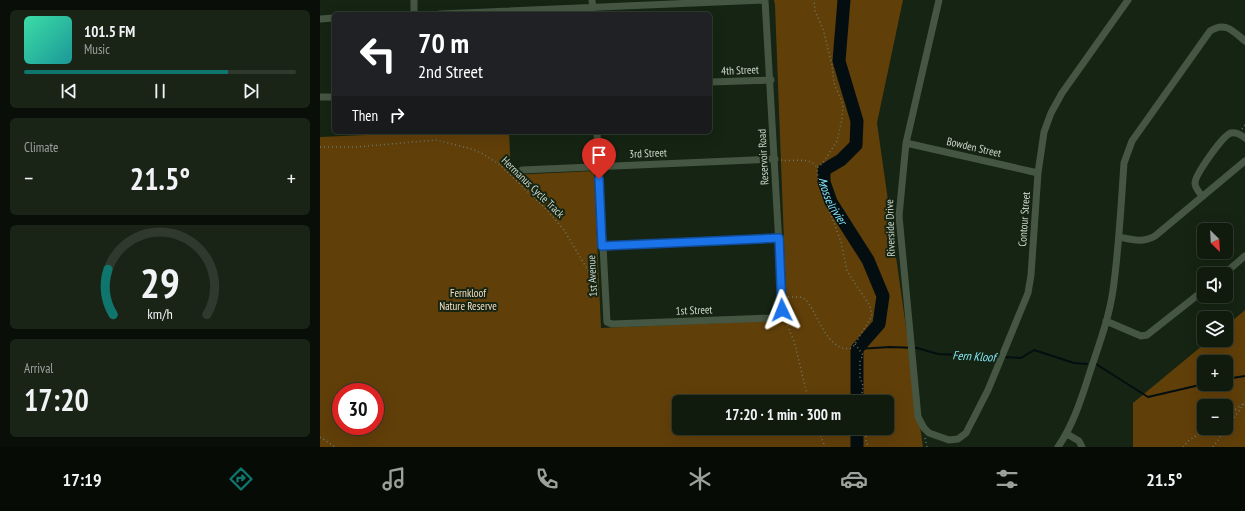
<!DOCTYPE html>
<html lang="en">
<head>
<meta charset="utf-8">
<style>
	:root { --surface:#101b0e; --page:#192417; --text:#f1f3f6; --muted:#9ca19e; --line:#30392e; --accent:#0f766e }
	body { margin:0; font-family:"PT Sans Narrow",sans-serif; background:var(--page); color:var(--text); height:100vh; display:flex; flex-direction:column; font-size:15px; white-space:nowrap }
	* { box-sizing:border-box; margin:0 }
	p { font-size:13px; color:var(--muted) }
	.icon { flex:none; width:22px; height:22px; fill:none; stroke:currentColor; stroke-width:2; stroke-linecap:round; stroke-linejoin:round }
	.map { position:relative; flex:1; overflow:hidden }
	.details { display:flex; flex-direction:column; gap:10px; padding:10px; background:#090f08; width:320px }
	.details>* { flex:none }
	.top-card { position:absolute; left:12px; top:12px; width:380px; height:122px; border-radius:6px; box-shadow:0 4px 16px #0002,0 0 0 1px var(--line); background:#202124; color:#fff; overflow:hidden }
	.needle { width:26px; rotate:156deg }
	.fabs { position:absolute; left:877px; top:223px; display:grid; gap:8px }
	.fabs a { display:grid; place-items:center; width:36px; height:36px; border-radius:6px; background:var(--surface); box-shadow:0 4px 16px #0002,0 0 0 1px var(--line); font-size:20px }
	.speed { position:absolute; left:12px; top:383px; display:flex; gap:8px; font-size:20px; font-weight:700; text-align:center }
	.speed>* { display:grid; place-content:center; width:52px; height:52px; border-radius:50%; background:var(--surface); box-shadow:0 4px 16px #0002,0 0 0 1px var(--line); line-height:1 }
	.speed .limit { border:6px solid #d22; background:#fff; color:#111 }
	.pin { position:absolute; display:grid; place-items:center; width:34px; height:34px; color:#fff; margin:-41px -17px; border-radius:50% 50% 50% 0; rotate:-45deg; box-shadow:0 0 4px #0007 }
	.pin .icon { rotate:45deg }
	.me { position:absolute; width:44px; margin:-22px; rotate:358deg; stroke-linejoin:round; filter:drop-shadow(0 0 3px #0008) }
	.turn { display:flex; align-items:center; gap:14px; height:84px; padding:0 20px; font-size:18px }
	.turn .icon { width:52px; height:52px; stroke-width:2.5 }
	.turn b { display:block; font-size:28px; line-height:34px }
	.then { display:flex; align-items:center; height:38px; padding:0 20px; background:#0003; gap:8px; font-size:15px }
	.big { font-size:30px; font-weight:600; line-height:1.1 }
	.details .widget { flex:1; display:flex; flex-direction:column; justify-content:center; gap:6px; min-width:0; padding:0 14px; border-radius:6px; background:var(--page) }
	.details .dial { align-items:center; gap:0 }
	.dial svg { height:104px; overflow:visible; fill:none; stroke:var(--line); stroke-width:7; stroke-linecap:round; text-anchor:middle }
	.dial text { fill:var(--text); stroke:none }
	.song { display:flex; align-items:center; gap:12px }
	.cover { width:48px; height:48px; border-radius:6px; background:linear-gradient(135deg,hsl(160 70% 55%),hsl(180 70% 35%)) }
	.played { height:4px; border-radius:2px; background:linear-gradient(90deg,var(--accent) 75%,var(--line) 75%) }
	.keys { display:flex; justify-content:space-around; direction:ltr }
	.heat { display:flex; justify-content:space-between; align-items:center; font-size:22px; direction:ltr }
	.trip { position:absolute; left:352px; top:395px; width:222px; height:40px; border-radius:6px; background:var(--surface); box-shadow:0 4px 16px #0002,0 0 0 1px var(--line); font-weight:600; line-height:40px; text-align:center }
	.tab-bar { display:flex; height:64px; justify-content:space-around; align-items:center; background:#060b06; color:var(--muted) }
	.tab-bar .icon { width:28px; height:28px }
	.tab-bar .active { color:var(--accent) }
	.tab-bar b { font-size:18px; color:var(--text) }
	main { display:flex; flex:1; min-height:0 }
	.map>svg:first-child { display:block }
	.green { fill:#613f09; fill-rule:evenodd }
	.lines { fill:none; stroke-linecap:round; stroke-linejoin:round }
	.stream { stroke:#040e11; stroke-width:2 }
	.river { stroke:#040e11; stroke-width:13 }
	.path { stroke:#6b786a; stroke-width:1.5; stroke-dasharray:1 3; stroke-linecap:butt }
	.street { stroke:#455642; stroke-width:7 }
	.route-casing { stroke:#114b97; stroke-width:10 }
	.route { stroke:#1a73e8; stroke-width:7 }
	.labels { text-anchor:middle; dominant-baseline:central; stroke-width:4; stroke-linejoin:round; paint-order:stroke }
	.street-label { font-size:11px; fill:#cfd9ce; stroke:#152413 }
	.park-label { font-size:11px; fill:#f7dec1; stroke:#152413 }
	.water-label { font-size:12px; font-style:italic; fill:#84e6f8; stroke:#152413 }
</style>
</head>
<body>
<main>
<section class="details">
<div class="widget">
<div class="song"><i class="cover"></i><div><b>101.5 FM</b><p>Music</p></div></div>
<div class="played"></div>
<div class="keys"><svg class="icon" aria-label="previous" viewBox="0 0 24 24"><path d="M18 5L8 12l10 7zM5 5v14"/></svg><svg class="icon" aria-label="pause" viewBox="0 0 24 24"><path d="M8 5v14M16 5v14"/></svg><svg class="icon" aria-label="next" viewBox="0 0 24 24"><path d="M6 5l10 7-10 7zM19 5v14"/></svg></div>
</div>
<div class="widget"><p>Climate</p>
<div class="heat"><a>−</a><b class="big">21.5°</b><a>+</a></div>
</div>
<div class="widget dial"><svg viewBox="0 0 100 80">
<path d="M14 69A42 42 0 1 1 86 69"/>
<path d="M14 69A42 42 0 0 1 10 34" stroke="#0f766e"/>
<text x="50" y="56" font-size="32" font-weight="700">29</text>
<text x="50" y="72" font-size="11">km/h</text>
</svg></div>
<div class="widget"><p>Arrival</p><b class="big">17:20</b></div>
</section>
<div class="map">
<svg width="925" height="447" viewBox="0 0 925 447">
	<rect width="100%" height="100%" fill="#152413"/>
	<path class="green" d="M454 0H583L557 123 603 447H0V137L113 132H189L191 175 274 171 281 328 467 320 455 5ZM21 392H55V426H21ZM359 402H567V428H359Z
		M925 310V447H813V403L889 340H906V326ZM884 362H906V384H884ZM884 406H906V428H884Z"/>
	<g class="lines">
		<path class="stream" d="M537 349 570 347 597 348 618 354 679 357
			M684 357 701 358 714 350 754 363 767 364
			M776 364 828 397 884 384
			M906 379 925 376"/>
		<g class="river">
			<path id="s1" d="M524 0 519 61 537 121 536 145 521 160 504 170V182L511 202 548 260 563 296 559 324 537 349V402"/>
			<path d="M537 447V428"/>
		</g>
		<path class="path" d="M922 129 925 125
			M0 147H36L116 140 152 149 163 154 179 164 228 211 244 230 278 287
			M461 160C473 162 492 156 497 168
			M468 297H480L485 299C498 312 507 354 532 348L535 344 552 316 550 306 527 271 521 242 498 179 497 168 503 163 517 141 522 119 523 105 514 83 512 65 503 29 495 11 494 0
			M464 318 474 341 489 402
			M535 344 543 355 540 361V377L543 386 542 392 544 402
			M906 417 925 402
			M498 428 505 447
			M546 428V442L549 447
			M0 437 15 447
			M605 438 607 447
			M863 447 868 441 888 428
			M893 447 924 404"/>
		<path class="street" d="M94 0V14
			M272 0 273 14
			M619 0 586 143 579 216 598 417 604 428 609 433 629 440 638 439 646 433 668 390 708 293 711 275 718 173 724 132 731 113 742 93 808 0
			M120 14 445 0
			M0 19 14 18
			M390 82 451 80
			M0 97H14
			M277 132 287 322 292 324 452 318C462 314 462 308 462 298L445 0
			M586 143 718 173
			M202 170 455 159
			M882 196C879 192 875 188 875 183 875 175 903 135 911 133 916 132 921 135 925 138
			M799 237C813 240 823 243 835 236L925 161
			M282 246 459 238
			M904 274 925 256
			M786 321 821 336 827 335 884 290
			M747 434 759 441 762 447
			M738 447C753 425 761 400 769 375 778 347 789 319 793 290 799 248 801 205 804 163L812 141 890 31C905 21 913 31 925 41"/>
	</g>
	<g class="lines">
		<defs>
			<path id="route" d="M279 179 282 246 459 238 462 310"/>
		</defs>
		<use href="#route" class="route-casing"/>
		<use href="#route" class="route"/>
	</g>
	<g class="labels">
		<g class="street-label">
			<text transform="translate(420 70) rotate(-2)">4th Street</text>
			<text transform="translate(654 147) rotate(13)">Bowden Street</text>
			<text transform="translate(328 153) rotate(-2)">3rd Street</text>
			<text transform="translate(443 157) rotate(-93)">Reservoir Road</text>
			<text transform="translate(213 187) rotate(44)">Hermanus Cycle Track</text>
			<text transform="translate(704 219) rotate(-86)">Contour Street</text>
			<text transform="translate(570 228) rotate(-92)">Riverside Drive</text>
			<text transform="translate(272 276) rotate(-93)">1st Avenue</text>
			<text transform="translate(374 310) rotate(-2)">1st Street</text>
		</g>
		<g class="park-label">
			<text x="148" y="293">Fernkloof<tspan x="148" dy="13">Nature Reserve</tspan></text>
		</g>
		<g class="water-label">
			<text stroke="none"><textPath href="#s1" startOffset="222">Mosselrivier</textPath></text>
			<text transform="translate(654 356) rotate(3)">Fern Kloof</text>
		</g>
	</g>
</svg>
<div class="fabs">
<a><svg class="needle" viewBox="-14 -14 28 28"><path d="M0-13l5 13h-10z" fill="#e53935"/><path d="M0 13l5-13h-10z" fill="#9ca19e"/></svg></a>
<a><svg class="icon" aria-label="sound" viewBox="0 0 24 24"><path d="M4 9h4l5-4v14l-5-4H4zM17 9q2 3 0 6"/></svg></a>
<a><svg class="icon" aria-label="layers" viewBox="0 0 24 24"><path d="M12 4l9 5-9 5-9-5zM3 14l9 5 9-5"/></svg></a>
<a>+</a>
<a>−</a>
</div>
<div class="speed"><div class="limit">30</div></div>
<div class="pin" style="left:279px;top:179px;background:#d93025"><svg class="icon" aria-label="arrive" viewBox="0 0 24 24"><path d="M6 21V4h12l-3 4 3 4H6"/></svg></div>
<svg class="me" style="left:462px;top:310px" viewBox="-20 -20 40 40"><path d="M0-17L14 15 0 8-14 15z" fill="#1a73e8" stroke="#fff" stroke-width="4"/></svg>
<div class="trip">17:20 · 1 min · 300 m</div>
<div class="top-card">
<div class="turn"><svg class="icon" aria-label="left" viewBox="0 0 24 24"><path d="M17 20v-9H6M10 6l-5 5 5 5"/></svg><div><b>70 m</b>2nd Street</div></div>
<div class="then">Then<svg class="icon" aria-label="right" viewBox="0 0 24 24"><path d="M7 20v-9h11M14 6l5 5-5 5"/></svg></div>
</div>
</div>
</main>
<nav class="tab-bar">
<b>17:19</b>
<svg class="icon active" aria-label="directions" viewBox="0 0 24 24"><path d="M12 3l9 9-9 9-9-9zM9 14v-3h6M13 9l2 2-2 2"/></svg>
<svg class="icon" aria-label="music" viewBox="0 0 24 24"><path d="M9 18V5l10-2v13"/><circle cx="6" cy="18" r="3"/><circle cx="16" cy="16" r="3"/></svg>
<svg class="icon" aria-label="phone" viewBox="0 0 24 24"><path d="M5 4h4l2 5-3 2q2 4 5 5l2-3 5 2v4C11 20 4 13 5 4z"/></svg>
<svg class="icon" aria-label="climate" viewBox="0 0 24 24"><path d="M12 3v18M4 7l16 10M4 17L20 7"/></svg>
<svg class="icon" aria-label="car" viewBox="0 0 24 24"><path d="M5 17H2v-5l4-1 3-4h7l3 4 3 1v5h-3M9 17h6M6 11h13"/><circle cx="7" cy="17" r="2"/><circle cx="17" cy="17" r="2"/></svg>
<svg class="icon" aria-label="filters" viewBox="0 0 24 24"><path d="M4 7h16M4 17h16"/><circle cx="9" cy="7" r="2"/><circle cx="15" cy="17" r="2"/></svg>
<b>21.5°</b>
</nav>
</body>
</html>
